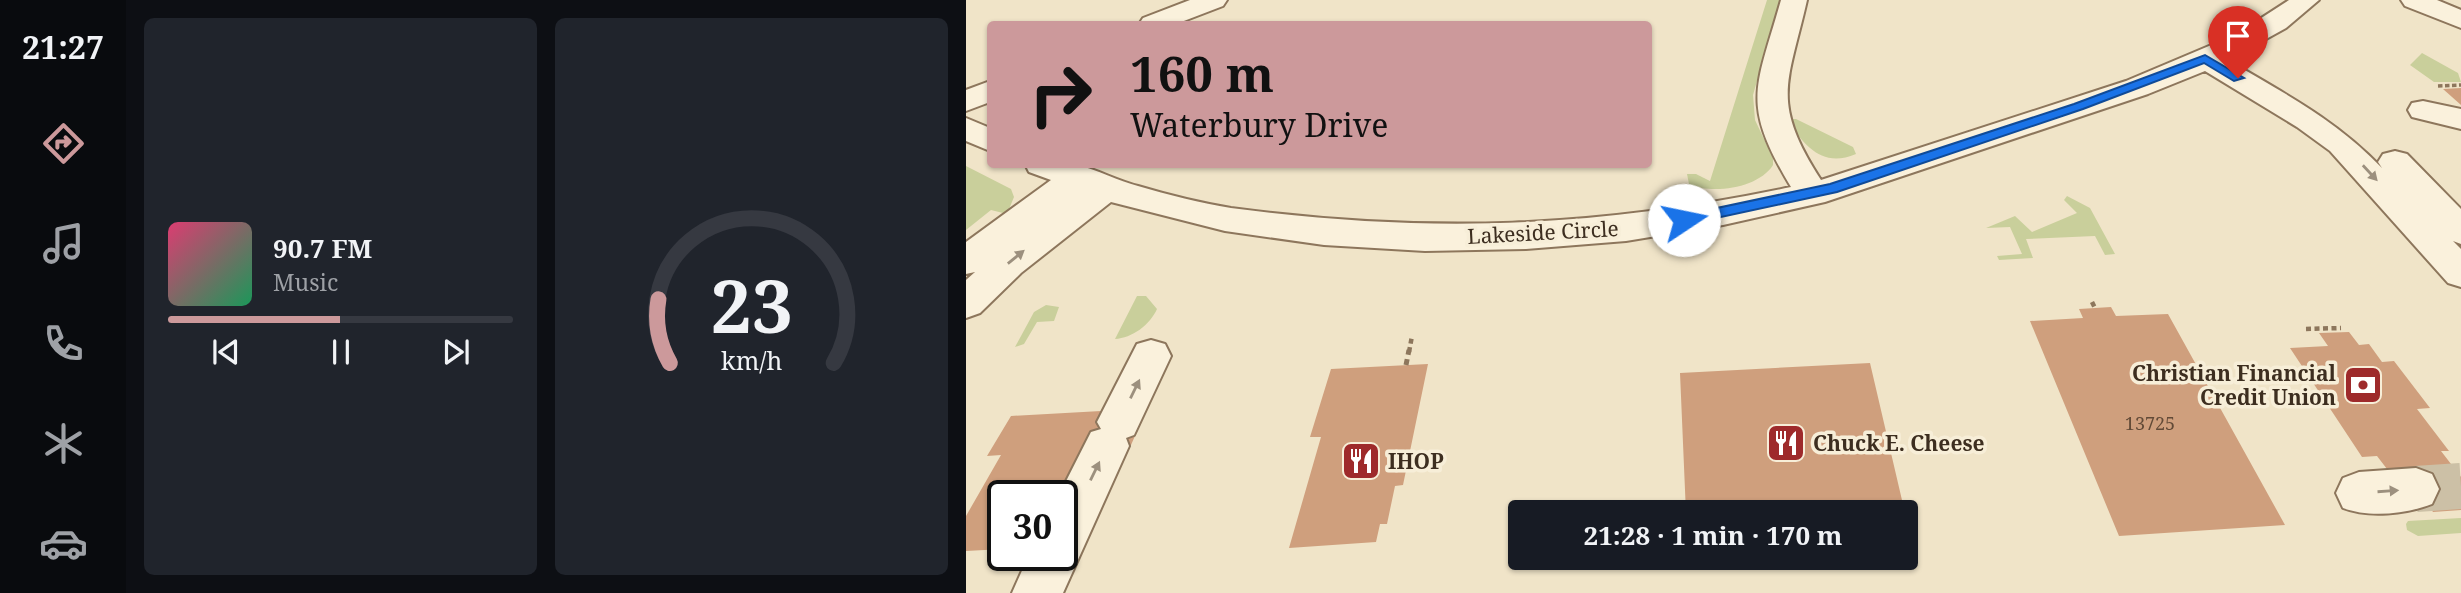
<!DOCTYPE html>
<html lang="en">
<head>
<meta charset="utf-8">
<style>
	:root { --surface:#171b24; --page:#20242c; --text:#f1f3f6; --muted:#9ea1a6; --line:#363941; --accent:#cc999b }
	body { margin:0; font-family:"Noto Serif",serif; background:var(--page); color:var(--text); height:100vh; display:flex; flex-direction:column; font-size:26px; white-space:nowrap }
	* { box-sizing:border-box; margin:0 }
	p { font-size:23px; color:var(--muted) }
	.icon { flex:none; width:38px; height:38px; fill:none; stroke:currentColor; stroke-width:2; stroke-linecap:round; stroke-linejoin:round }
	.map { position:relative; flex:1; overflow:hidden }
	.side { display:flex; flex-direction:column; gap:18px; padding:18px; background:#0d0f14; width:840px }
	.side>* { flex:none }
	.top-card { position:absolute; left:21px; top:21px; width:665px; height:147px; border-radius:7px; box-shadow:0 2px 5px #0004; background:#cc999b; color:#111; overflow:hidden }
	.speed { position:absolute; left:21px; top:480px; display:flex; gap:14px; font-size:35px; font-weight:700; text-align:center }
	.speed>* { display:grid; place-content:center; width:91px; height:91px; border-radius:50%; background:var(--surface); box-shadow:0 2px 5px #0004; line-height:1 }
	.speed .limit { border:4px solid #111; border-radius:10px; background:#fff; color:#111 }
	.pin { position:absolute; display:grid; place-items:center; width:60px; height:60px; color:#fff; margin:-72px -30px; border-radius:50% 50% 50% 0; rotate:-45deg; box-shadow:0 0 7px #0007 }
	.pin .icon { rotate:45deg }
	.me { position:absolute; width:77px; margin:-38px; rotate:79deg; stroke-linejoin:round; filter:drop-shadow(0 0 5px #0008) }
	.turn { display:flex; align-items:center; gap:24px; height:147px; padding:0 28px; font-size:32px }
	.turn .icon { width:91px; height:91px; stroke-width:2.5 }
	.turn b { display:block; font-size:49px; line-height:60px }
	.side .widget { flex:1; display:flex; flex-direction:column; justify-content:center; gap:10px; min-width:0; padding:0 24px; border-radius:10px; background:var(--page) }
	.side .dial { align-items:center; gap:0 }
	.dial svg { height:182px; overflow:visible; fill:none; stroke:var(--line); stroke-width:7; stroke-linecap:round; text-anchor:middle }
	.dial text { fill:var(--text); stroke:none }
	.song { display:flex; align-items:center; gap:21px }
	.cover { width:84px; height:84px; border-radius:10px; background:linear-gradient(135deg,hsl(340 70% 55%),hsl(150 70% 35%)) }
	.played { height:7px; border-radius:4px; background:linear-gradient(90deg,var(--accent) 50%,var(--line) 50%) }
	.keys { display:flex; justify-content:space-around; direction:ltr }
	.side .tiles { flex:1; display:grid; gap:18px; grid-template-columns:repeat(2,1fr) }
	.trip { position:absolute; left:542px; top:500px; width:410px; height:70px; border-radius:7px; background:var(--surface); box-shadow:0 2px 5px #0004; font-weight:700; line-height:70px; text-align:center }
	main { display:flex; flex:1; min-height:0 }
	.menu { display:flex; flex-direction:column; width:126px; justify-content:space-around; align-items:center; background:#090b0e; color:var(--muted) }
	.menu .icon { width:49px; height:49px }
	.menu .selected { color:var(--accent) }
	.menu b { font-size:32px; color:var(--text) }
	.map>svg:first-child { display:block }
	.green { fill:#c9cf9b }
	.building { fill:#cf9f7d }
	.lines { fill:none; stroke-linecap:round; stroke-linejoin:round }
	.minor-tunnel { stroke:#ccc0a6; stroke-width:46; stroke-dasharray:46 23; stroke-linecap:butt }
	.minor-casing { stroke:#8d765c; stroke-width:4 }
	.path-far2 { stroke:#8d765c; stroke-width:3.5; stroke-dasharray:4.5 2.5; stroke-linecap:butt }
	.path-far1 { stroke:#8d765c; stroke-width:4.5; stroke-dasharray:5 3.5; stroke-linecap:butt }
	.path { stroke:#8d765c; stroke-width:5; stroke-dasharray:6 4.5; stroke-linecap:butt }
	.minor { fill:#faf1dc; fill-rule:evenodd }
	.oneway { fill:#9c907e }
	.route { fill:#1a73e8; stroke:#114b97; stroke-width:2 }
	.labels { text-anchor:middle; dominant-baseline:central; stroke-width:7; stroke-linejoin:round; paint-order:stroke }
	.number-label { font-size:18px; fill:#624a37 }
	.street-label { font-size:21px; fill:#3d2e20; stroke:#f7eed8 }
	.poi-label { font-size:21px; font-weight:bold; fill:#3d2e20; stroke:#f7eed8; text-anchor:start }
</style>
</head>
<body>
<main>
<nav class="menu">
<b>21:27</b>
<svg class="icon selected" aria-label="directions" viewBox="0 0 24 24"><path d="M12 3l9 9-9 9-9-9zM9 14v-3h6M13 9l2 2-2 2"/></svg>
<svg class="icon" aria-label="music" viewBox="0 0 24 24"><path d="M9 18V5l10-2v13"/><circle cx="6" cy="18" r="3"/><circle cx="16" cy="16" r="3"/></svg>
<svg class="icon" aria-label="phone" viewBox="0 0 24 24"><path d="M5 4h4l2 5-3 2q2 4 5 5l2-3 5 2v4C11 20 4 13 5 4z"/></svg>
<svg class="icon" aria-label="climate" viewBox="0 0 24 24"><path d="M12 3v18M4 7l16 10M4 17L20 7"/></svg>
<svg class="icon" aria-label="car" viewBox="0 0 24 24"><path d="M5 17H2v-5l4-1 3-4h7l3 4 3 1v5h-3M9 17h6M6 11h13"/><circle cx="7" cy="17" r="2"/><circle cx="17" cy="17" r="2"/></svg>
</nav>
<section class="side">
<div class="tiles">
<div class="widget">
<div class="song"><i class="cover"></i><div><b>90.7 FM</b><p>Music</p></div></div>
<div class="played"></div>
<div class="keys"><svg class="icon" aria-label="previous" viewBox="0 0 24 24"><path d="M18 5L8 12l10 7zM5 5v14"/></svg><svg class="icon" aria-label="pause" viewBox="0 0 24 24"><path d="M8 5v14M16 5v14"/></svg><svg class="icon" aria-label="next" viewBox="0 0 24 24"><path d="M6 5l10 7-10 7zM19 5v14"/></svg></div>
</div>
<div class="widget dial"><svg viewBox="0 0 100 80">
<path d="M14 69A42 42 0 1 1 86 69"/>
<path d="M14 69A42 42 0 0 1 9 41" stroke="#cc999b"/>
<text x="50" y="56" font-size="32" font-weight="700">23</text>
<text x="50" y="72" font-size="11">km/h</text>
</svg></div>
</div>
</section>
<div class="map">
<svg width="1495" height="593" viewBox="0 0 1495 593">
	<rect width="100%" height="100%" fill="#f0e4c8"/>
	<path class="green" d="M801 0H814L787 95 789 120 807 158V165C793 188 746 195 723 184L721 174H730L744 181Z
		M1456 53 1492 73 1495 82H1468L1444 65Z
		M824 119H830L887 147 890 154C857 168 840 147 823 123Z
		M0 166 45 189 48 197 41 214 25 210 0 230Z
		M1101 196 1124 208 1149 254 1139 255 1129 236 1060 239 1067 258 1033 260 1031 256 1056 254 1044 227 1020 228 1049 216 1066 232 1111 213 1098 200Z
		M171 296H180L191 309C184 325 166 338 149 339Z
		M80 305 93 307 88 321 71 322 58 344 49 347 68 312Z
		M1495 518V533L1452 536 1441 530 1440 524 1442 521Z"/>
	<path class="building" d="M1495 88V105L1477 89Z
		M1145 307 1150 316 1202 314 1319 525 1153 536 1064 321 1117 318 1113 309Z
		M1383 332 1393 345 1403 344 1416 362 1428 361 1464 408 1451 409 1483 451H1475L1495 477V510L1467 512 1436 468 1421 469 1411 456 1396 457 1324 348 1362 346 1353 333Z
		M904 363 939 513H720L714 373Z
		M462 364 437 485 429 486 421 524H414L410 542 323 548 355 437H344L365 369Z
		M135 411 130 423 176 420 165 445 118 448 94 495H37V549L0 551V516L35 455 21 456 45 416Z"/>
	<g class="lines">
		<path class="minor-tunnel" d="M1450 489 1495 486"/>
		<defs>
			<path id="minor" d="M224 0H261L257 6 210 24H173L177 18Z
				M815 0H841C822 84 804 101 855 180L1160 81 1269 35 1323 0H1353L1320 28 1262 60C1319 94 1369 119 1416 168L1412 162 1417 154 1429 151 1441 154 1495 209V244L1487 241 1495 249V287L1482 283 1364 151 1331 127 1239 71 1182 94 859 202 757 225 660 241 560 249 459 251 358 245 259 231 145 202 55 273 14 313 0 318V280L9 272 0 274V242L85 180 63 172 59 164C75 164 96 161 112 165 132 170 152 181 172 186 202 195 235 203 265 208 462 234 631 228 825 187 774 102 790 89 815 0Z
				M1435 0H1471L1495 10V28L1439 6Z
				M24 81V102L0 111V90Z
				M1457 101 1495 109V129L1446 117 1442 110 1446 103Z
				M0 118 24 128V151L0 141Z
				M185 340 199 344 205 356 168 435 160 438 163 446 97 593H46L63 555H96V495H93L125 432 135 429 131 422 171 344Z
				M1450 468 1466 474 1473 489 1466 504C1440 514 1403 518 1377 508L1370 493 1377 478 1393 472Z"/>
		</defs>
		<use href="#minor" class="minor-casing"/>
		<path class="path-far2" d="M1472 86 1495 85"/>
		<path class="path-far1" d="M1126 302 1129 308
			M1340 329 1375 328
			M443 352 446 336"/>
		<path class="path" d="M440 365 443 350"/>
		<use href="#minor" class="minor"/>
	</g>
	<defs><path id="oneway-solid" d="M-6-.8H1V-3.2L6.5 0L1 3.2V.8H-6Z" transform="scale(1.75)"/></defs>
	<g class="oneway">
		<use href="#oneway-solid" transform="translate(1404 173) rotate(47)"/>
		<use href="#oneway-solid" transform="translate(50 257) rotate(-39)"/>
		<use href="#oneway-solid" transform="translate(169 389) rotate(-64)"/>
		<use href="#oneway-solid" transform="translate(129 471) rotate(-64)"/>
		<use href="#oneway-solid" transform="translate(1422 491) rotate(-4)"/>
	</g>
	<path class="route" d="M1239 55 1278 78 1268 81 1238 63 1117 109 871 192 718 225 711 220 718 215 864 184 1108 104Z"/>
	<defs>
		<symbol id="bank-square" viewBox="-11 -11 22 22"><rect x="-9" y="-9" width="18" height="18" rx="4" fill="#9e2a2b" stroke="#f7eed8"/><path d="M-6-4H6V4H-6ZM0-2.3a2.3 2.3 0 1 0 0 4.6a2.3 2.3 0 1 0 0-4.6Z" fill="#fff"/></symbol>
		<symbol id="restaurant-square" viewBox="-11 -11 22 22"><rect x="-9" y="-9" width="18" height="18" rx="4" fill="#9e2a2b" stroke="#f7eed8"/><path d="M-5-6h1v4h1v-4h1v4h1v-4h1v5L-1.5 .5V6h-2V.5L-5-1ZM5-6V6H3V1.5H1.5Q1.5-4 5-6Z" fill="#fff"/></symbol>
	</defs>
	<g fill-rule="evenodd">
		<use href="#bank-square" x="1375" y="363" width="44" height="44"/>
		<use href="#restaurant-square" x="798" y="421" width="44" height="44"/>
		<use href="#restaurant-square" x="373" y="439" width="44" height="44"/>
	</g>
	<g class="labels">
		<g class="number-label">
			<text x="1184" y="423">13725</text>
		</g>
		<g class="street-label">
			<text transform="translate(577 232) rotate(-3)">Lakeside Circle</text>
		</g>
		<g class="poi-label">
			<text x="1370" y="373" text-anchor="end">Christian Financial<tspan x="1370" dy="24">Credit Union</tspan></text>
			<text x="847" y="443">Chuck E. Cheese</text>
			<text x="422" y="461">IHOP</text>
		</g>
	</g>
</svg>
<div class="speed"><div class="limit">30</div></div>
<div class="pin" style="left:1272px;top:78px;background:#d93025"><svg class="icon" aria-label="arrive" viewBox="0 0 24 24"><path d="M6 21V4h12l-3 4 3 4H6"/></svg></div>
<svg class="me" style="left:718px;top:220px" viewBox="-20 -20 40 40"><circle r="19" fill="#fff"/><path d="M0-13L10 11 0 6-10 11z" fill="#1a73e8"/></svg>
<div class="trip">21:28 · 1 min · 170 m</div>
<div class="top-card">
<div class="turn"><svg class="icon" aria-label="right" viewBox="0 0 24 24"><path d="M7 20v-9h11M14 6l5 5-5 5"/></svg><div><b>160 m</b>Waterbury Drive</div></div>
</div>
</div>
</main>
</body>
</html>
